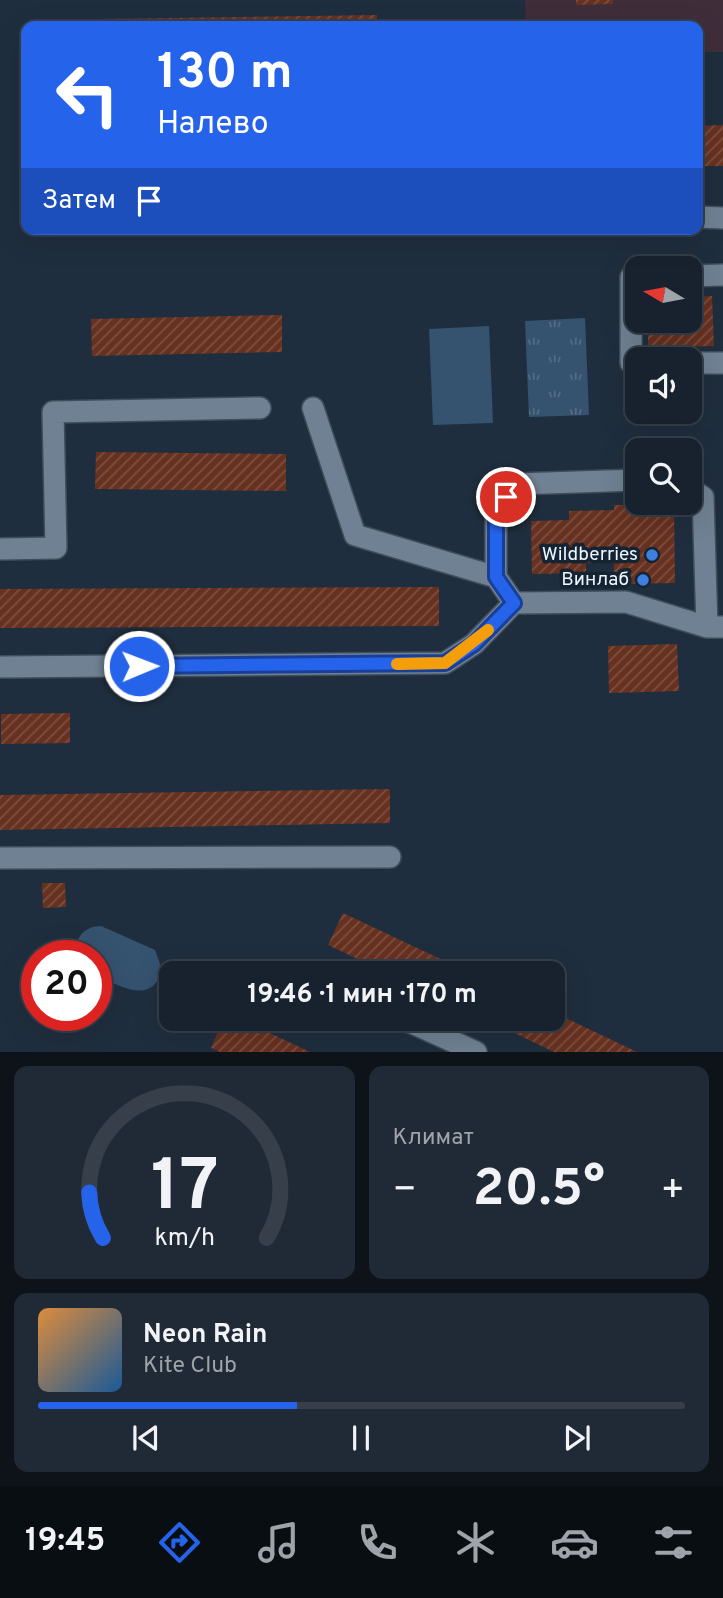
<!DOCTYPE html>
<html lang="ru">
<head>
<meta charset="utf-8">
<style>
	:root { --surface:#17222e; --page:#202a36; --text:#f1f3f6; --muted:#9ea4aa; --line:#363f4a; --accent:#2563eb }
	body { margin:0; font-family:Overpass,sans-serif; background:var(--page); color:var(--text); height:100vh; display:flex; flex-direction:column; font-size:26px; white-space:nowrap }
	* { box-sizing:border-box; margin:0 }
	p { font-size:23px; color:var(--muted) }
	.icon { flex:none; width:38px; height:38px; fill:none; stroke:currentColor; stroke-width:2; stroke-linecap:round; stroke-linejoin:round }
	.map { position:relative; height:1052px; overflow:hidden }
	.details { display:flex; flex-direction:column; gap:14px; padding:14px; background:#0d1319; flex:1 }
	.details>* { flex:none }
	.top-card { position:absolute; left:21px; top:21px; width:682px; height:214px; border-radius:14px; box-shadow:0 7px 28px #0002,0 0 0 2px var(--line); background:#2563eb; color:#fff; overflow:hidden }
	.needle { width:46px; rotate:280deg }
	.tools { position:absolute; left:625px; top:256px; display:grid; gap:14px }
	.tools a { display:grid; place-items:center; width:77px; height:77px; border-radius:14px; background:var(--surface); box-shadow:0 7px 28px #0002,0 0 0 2px var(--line); font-size:35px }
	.speed { position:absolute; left:21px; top:940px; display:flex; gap:14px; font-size:35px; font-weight:700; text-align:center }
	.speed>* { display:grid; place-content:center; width:91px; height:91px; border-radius:50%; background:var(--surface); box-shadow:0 7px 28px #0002,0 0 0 2px var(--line); line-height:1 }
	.speed .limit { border:10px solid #d22; background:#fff; color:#111 }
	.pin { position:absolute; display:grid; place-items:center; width:60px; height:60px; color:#fff; margin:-30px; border:4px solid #fff; border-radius:50%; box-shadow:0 2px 7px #0007 }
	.me { position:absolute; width:77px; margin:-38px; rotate:89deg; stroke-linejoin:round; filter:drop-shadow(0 0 5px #0008) }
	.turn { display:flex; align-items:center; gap:24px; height:147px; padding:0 21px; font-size:32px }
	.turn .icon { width:91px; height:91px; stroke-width:2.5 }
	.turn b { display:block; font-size:49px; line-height:60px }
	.then { display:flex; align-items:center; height:66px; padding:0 21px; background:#0003; gap:14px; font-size:26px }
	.big { font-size:52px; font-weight:700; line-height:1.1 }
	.details .widget { flex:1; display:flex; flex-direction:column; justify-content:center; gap:10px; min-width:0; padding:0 24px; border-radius:14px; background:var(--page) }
	.details .dial { align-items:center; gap:0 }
	.dial svg { height:182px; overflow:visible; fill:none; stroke:var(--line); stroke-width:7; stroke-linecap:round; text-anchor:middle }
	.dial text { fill:var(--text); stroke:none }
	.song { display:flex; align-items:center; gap:21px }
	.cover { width:84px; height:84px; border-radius:10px; background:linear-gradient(135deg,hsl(30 70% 55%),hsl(210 70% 35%)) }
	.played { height:7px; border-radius:4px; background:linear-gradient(90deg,var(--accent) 40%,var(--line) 40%) }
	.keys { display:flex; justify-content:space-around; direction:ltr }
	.heat { display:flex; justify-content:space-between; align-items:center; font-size:38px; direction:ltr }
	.details .tiles { flex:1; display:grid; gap:14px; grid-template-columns:1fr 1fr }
	.widget:last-child { grid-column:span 2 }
	.trip { position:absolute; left:159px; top:961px; width:406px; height:70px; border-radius:14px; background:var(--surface); box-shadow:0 7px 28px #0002,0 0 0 2px var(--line); font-weight:700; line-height:70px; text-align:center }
	.tab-bar { display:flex; height:112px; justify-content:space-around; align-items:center; background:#090e12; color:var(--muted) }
	.tab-bar .icon { width:49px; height:49px }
	.tab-bar .selected { color:var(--accent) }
	.tab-bar b { font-size:32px; color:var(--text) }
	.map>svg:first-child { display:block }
	.education { fill:#3f2e39 }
	.park { fill:url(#park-tufts) }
	.garden { fill:#35526f }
	.building { fill:url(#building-hatch) }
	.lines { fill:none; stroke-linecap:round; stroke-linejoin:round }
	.minor-casing { stroke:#3f4c59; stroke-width:24 }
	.minor { stroke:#6f8193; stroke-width:21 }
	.route-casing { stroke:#184099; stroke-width:18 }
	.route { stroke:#2563eb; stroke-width:12 }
	.slow { stroke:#f59e0b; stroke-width:12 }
	.shop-dot { fill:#3f7fe0; stroke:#152433; stroke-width:2.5 }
	.labels { text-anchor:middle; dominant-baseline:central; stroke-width:7; stroke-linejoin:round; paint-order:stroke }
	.poi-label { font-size:19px; fill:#eef6ff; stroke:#152433; text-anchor:end }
</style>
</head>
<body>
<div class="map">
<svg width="723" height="1052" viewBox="0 0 723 1052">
	<defs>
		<pattern id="park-tufts" width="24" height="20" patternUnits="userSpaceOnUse" patternTransform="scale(1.75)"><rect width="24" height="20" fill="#35526f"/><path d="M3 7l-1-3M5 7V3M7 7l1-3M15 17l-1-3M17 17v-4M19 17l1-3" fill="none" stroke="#536c85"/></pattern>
		<pattern id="building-hatch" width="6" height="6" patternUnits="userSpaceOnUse" patternTransform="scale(1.75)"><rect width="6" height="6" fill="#673120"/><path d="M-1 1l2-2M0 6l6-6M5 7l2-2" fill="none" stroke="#7d4f41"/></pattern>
	</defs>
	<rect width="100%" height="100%" fill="#1f2e3e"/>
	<path class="education" d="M525 0H723V52H698V26H526Z"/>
	<path class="park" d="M585 318 589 415 529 417 525 321Z"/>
	<path class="garden" d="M489 326 493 423 433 425 429 329Z
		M101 926 155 950 162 970C152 1006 120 986 96 975V956L75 955C74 939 84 926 101 926Z"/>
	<path class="building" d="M576 0H613V4L576 5Z
		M377 15V26H29V20Z
		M723 125V166H698V126Z
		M83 229H238V232L83 236Z
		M712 296 714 346 648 348V320H690V297Z
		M282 315V352L92 356 91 319Z
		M96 452 286 454V491L95 489Z
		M674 504 675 583 614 584V563H586V573L532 574 531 521 569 520V511L614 510V505Z
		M439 587V626L0 628V589Z
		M677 644 679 691 609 693 608 646Z
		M70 713V743L1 744V714Z
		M390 789V823L0 830V795Z
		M42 883H65L66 907 43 908Z
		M343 913 470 973H387L328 945Z
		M553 1012 637 1052H554L483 1018H553Z
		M224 1018H238L310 1052H220L211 1048Z"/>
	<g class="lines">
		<defs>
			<path id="minor" d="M698 217 723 218
				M690 276 723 275
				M637 277H631V363H637
				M690 363H723
				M313 408 355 535 496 577
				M690 489 703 497 707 627
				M0 549 56 548 53 412 260 408
				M514 603 626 602 707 627H723
				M0 667 445 663 474 644 514 603 496 577V509L517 484 637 480
				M0 858 390 857
				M401 1018 476 1052"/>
		</defs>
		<use href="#minor" class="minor-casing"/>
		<use href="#minor" class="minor"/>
	</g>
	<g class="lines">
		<defs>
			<path id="route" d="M139 666 445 663 474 644 514 603 496 577V509L506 497"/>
		</defs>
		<use href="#route" class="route-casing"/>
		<use href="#route" class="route"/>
		<path class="slow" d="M397 664 445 663 488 630"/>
	</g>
	<g class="shop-dot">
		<circle cx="652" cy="555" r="7"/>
		<circle cx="643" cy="580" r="7"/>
	</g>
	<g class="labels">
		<g class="poi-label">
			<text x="638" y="555">Wildberries</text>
			<text x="629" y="580">Винлаб</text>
		</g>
	</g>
</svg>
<div class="tools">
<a><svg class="needle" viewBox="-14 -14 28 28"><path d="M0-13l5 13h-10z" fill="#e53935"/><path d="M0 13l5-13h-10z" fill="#9ea4aa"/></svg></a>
<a><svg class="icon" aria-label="sound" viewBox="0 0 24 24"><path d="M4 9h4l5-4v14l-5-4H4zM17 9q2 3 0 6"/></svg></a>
<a><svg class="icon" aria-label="search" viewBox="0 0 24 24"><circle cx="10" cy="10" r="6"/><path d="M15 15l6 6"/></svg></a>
</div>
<div class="speed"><div class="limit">20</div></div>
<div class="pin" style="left:506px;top:497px;background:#d93025"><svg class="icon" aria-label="arrive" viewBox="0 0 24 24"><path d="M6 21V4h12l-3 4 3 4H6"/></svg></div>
<svg class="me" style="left:139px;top:666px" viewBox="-20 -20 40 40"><circle r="17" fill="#2563eb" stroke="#fff" stroke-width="3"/><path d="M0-11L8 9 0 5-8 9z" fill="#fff"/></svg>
<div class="trip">19:46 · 1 мин · 170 m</div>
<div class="top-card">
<div class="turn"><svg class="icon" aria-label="left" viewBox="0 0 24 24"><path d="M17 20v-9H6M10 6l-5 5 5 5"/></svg><div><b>130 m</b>Налево</div></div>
<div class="then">Затем<svg class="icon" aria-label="arrive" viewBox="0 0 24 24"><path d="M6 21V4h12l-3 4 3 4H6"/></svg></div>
</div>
</div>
<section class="details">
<div class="tiles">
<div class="widget dial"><svg viewBox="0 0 100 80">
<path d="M14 69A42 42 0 1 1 86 69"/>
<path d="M14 69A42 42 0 0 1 8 49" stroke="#2563eb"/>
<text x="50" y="56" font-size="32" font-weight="700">17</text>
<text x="50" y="72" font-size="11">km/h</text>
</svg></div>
<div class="widget"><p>Климат</p>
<div class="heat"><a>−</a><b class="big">20.5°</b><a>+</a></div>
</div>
<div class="widget">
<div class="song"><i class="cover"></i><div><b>Neon Rain</b><p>Kite Club</p></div></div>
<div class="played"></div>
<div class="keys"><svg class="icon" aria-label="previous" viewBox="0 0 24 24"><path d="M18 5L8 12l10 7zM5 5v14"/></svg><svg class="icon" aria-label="pause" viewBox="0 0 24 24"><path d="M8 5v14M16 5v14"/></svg><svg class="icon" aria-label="next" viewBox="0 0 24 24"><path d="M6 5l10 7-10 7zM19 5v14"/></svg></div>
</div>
</div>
</section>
<nav class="tab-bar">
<b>19:45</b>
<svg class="icon selected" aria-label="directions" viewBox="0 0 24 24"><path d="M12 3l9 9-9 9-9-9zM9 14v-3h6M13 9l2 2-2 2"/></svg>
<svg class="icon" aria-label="music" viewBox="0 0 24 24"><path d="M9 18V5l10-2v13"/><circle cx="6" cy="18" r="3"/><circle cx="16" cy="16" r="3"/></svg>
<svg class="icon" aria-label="phone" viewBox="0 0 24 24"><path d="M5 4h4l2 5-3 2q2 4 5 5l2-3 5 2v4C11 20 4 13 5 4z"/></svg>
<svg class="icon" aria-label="climate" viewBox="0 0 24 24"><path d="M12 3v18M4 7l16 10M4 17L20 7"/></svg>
<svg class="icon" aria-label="car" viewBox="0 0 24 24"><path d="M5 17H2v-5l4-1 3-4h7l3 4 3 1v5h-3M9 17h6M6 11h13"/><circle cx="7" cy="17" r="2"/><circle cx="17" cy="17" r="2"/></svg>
<svg class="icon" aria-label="filters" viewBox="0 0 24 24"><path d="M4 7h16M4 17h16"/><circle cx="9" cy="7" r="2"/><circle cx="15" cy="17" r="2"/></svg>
</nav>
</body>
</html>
